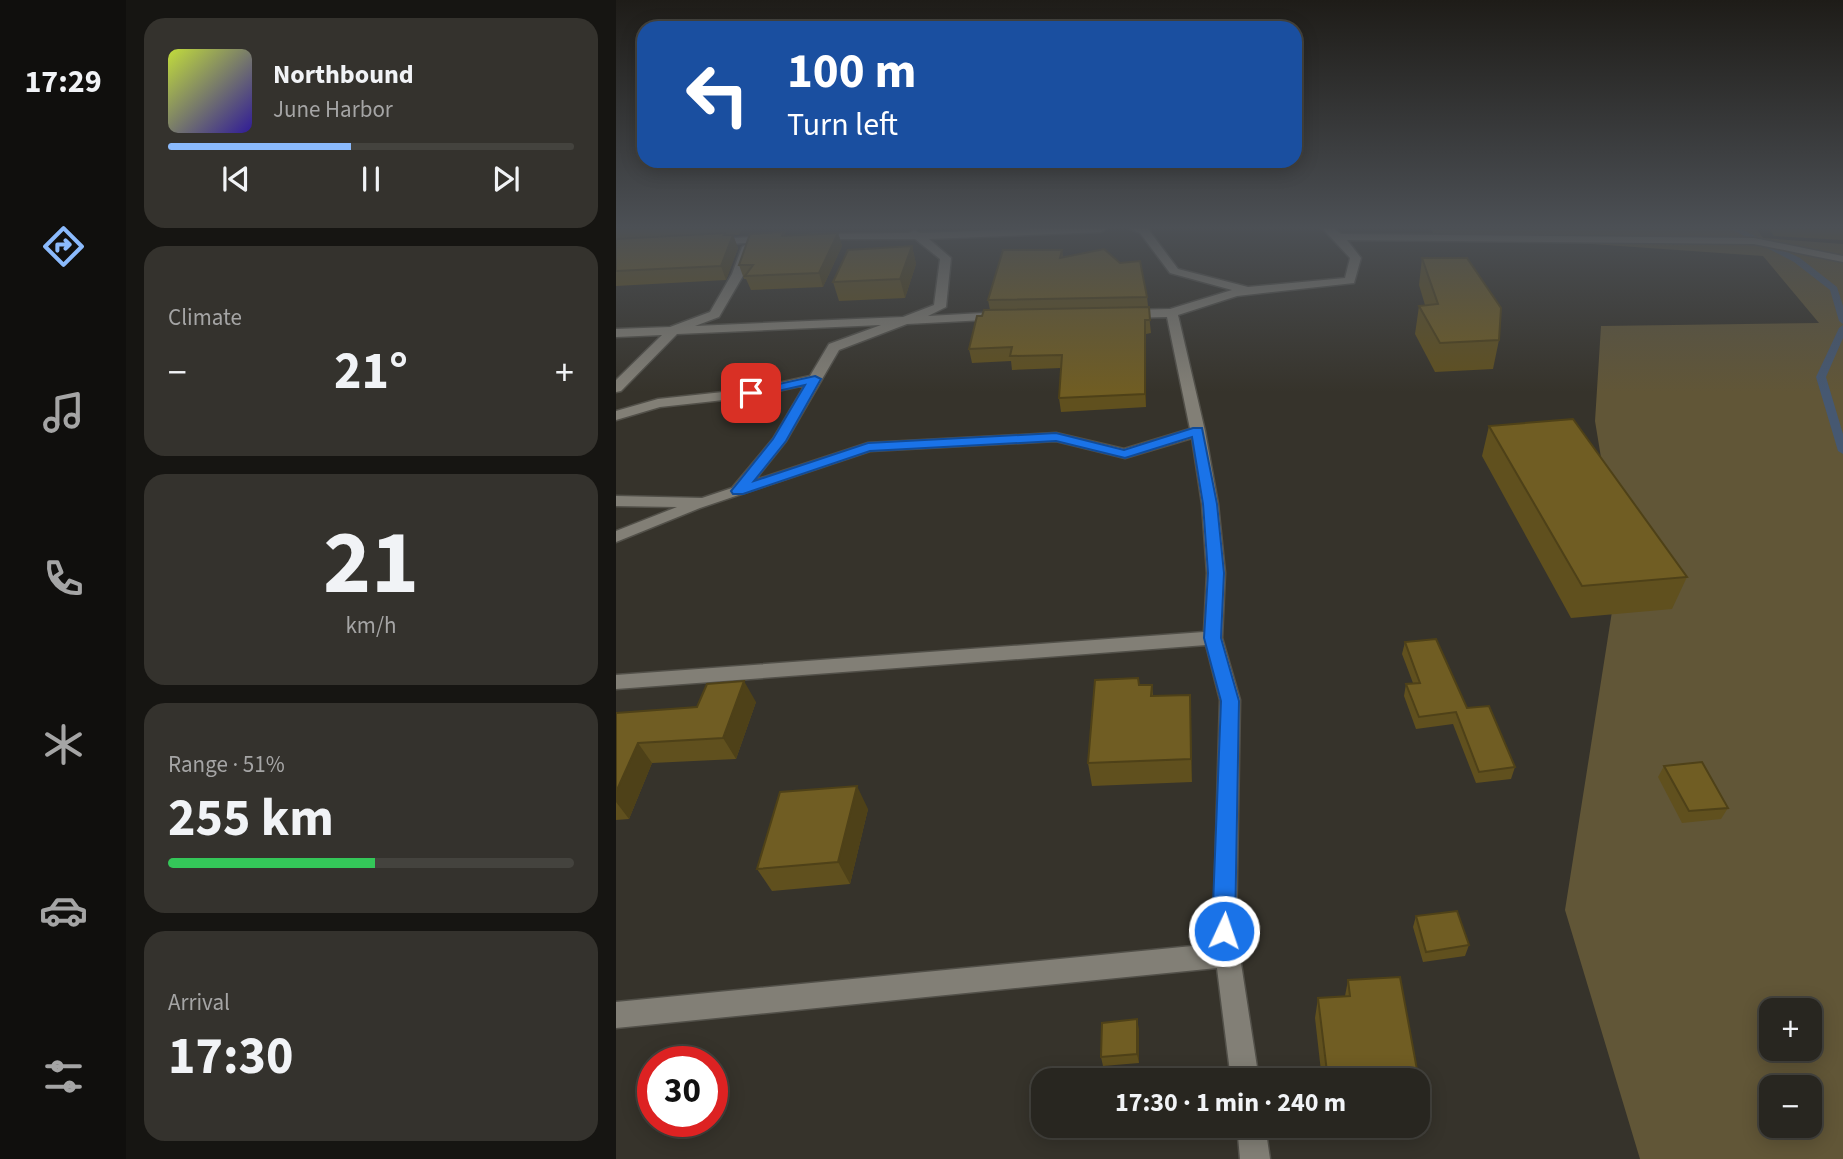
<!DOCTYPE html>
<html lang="en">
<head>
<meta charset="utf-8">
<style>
	:root { --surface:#282620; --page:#34322d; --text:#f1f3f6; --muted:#a5a5a5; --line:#44433e; --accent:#8bbafc }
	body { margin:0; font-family:"Source Sans 3",sans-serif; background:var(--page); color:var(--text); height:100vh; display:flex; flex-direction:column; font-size:26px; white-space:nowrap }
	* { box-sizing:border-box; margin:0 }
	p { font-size:23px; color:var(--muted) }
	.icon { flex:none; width:38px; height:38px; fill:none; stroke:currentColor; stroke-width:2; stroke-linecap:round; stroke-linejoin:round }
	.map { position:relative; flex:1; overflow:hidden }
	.side { display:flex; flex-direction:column; gap:18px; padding:18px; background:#161512; width:490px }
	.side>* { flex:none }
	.hud { position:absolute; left:21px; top:21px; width:665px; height:147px; border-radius:21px; box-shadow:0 4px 18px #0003,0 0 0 2px var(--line); background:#1a4fa0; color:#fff; overflow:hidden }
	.tools { position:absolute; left:1143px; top:998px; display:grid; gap:14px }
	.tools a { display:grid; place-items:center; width:63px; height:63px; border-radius:14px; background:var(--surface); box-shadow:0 4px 18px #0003,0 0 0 2px var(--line); font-size:35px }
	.speed { position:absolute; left:21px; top:1046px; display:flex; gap:14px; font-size:35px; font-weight:700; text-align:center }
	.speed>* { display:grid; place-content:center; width:91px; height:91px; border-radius:50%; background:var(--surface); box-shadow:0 4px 18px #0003,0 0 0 2px var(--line); line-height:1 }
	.speed .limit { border:10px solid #d22; background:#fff; color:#111 }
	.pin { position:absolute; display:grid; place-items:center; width:60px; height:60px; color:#fff; margin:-30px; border-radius:14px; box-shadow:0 4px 10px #0006 }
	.me { position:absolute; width:77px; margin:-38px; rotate:3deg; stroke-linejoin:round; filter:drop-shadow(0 0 5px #0008) }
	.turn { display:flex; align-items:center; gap:24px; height:147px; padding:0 35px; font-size:32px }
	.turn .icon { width:91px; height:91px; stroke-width:2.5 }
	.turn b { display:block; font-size:49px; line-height:60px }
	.big { font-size:52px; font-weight:700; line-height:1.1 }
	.side .card { flex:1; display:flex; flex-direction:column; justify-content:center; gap:10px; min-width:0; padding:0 24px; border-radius:21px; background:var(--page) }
	.side .dial { align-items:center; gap:0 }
	.dial b { font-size:91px; line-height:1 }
	.song { display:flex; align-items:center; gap:21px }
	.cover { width:84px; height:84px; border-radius:10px; background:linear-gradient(135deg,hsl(70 70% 55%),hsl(250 70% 35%)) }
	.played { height:7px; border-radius:4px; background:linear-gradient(90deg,var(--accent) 45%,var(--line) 45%) }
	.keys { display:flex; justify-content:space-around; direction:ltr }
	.heat { display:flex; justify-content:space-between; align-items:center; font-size:38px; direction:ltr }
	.charge { height:10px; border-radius:5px; background:linear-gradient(90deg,#34c759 51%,var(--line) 0) }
	.trip { position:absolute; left:415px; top:1068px; width:399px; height:70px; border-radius:21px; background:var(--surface); box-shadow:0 4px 18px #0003,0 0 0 2px var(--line); font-weight:700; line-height:70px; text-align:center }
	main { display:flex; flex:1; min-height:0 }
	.tabs { display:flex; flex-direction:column; width:126px; justify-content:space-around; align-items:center; background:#100f0d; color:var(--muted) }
	.tabs .icon { width:49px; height:49px }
	.tabs .current { color:var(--accent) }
	.tabs b { font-size:32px; color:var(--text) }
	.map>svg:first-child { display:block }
	.green { fill:#615637; fill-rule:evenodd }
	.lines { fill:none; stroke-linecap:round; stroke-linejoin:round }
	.stream { fill:#465871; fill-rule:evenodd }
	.minor-casing { stroke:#525049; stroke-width:3 }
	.minor { fill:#827f76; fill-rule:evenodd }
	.wall { fill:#60501e }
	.shaded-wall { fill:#4e4118 }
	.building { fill:#705d23; stroke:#4e4118; stroke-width:2 }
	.route { fill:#1a73e8; stroke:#114b97; stroke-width:2 }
</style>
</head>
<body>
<main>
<nav class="tabs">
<b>17:29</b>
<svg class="icon current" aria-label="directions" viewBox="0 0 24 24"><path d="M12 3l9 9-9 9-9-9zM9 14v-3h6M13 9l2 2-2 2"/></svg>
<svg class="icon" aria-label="music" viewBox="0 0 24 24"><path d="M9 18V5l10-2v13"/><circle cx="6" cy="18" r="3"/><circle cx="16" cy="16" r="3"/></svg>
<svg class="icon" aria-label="phone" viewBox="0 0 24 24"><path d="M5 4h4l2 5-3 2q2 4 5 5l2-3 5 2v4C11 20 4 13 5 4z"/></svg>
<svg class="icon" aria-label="climate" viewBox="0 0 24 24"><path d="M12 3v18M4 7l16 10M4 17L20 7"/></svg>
<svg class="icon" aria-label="car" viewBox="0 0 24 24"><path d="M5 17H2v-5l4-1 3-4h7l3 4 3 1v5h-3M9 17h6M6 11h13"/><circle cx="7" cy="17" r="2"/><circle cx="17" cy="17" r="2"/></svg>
<svg class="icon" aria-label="filters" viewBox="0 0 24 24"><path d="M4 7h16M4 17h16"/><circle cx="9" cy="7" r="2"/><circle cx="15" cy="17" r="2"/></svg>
</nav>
<section class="side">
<div class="card">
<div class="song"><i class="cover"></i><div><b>Northbound</b><p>June Harbor</p></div></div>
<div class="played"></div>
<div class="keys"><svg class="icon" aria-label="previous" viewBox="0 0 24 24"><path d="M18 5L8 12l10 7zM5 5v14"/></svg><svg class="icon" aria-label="pause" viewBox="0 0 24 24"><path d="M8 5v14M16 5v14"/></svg><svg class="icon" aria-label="next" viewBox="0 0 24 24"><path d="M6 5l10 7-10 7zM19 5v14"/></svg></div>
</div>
<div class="card"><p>Climate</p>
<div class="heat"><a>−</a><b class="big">21°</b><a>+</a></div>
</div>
<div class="card dial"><b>21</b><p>km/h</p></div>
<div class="card"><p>Range · 51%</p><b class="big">255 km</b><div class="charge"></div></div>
<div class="card"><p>Arrival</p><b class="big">17:30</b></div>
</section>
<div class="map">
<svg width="1227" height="1159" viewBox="0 0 1227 1159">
	<rect width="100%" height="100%" fill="#36332b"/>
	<path class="green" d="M815 229H1141L1147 238 1227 244V1159H1024L949 910 1003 567 979 421 985 326 1203 323 1147 256 817 233ZM1155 1010H1194V1048H1155ZM1155 1087H1194V1125H1155Z"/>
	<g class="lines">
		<path class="stream" d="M1115 229H1125L1184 258 1221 287 1227 306V324L1223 321 1214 290 1178 262Z
			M1227 325V338L1210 377 1227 434V454L1222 451 1200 377 1223 328Z"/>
		<defs>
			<path id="minor" d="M418 229H490L485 232 313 239 335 258 330 307 312 316 385 312 391 316 389 319 291 324 223 350 170 441 139 480 252 443 440 433 508 449 574 429 551 317 511 318 505 314 511 310 554 309 616 290 554 273 524 233 514 229H532L562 269 632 287 729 278 734 258 707 229H719L725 234 1138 238 1227 256V262L1138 244 731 240 745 258 738 283 621 296 562 315 589 431 602 504 609 573 606 638 624 700 620 931 643 1080H615L601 968 0 1028V1002L597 944 604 700 590 645 0 689V675L588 632 591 573 586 504 576 438 509 458 440 441 254 451 84 508 0 542V531L61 507 0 506V496L86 498 116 488 157 439 189 385 135 397 44 407 0 420V411L42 399 135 389 194 376 213 344 265 325 61 334 5 391 0 392V380L46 335 0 337V329L54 327 94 312 116 274 126 247 131 244 136 247 128 274 103 317 79 326 287 317 318 305 324 259 299 239H199L194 236 195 234 293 233 298 230 304 233Z
				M154 236 159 239 158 241 98 245 93 242 98 239Z
				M621 1125H649L654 1159H624Z"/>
		</defs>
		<use href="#minor" class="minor-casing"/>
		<use href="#minor" class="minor"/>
	</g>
	<path class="wall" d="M0 229H126L123 235H117L122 248 110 280 0 286Z
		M1153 229H1227V240L1158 236Z
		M168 232 169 236 222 233 226 246 207 287 135 290 130 279H128L123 265Z
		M296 246 300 264 289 298 223 301 217 282Z
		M446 250 447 258 531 297 535 333 530 334V407L445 412 443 398 445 368 396 370 395 361 356 363 353 349 366 316 374 310 372 300Z
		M806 258 883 340 877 369 819 372 799 334 803 306 809 305 803 285Z
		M873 426 1071 577 1056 609 955 618 866 456Z
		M789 642 851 708 899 767 895 779 860 783 837 724 800 729 788 696 790 684 797 683 786 654Z
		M523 685H536L537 696 574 695 576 782 476 786 472 763Z
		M140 702 120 759 36 763 13 819 0 820V713Z
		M1048 766 1112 808 1105 819 1066 823 1042 777Z
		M252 809 234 884 156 891 141 869Z
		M800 916 853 945 849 956 807 962 797 927Z
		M784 977 804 1086 802 1093V1080H706L699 1018 702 998 729 996 732 980Z
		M523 1029V1063L487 1066 485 1057Z"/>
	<path class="shaded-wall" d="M109 233 114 244 117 235 122 248 110 280 105 266 108 235Z
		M222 233 226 246 207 287 203 273Z
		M296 246 300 264 289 298 284 279Z
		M529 320 530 334V407L529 394Z
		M128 681 140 702 120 759 107 738Z
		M574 695 575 718 576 782 575 759Z
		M22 743 36 763 13 819 0 802V792Z
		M241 786 252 809 234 884 222 862Z
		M521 1019 523 1029V1063L521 1054Z"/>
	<path class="building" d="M168 232 166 236 222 233 203 273 129 276 137 265H123L134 234Z
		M109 233 108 235H117L105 266 0 271V239Z
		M296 246 284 279 217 282 232 250Z
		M488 249 504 263 524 261 531 297 372 300 387 250H446L444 258Z
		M806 258H851L885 308 883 340 824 343 803 306 822 304Z
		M533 307 534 320H529V394L443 398 446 355 394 356 396 347 353 349 361 316H366L368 310Z
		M957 419 1071 577 966 586 873 426Z
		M820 639 851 708 873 706 899 767 863 772 840 712 803 717 790 684 804 683 789 642Z
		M522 678 523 685H536L535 696 574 695 575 759 472 763 479 680Z
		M128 681 107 738 22 743 0 792V713L81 707 91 684Z
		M1086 762 1112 808 1073 811 1048 766Z
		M241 786 222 862 141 869 164 792Z
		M841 911 853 945 810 952 800 916Z
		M784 977 804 1086H802V1080H712L702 998 734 996 732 980Z
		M521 1019V1054L485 1057 486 1023Z"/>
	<linearGradient id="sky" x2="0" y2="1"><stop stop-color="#1e1c18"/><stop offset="0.58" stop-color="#4c5055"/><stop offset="1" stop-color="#4c5055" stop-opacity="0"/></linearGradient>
	<rect width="1227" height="392" fill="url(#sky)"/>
	<path class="route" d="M199 376 205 379 170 441 138 481 252 443 440 433 508 450 577 428H586L601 504 608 573 605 638 623 701 619 931 616 938 608 941 600 938 596 931 605 701 588 638 592 573 587 504 576 437 509 458 440 441 254 451 127 494H117L115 491 157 439 189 385 135 397 129 393 131 391Z"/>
</svg>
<div class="tools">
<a>+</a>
<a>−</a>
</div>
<div class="speed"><div class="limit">30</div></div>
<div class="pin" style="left:135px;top:393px;background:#d93025"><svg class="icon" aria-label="arrive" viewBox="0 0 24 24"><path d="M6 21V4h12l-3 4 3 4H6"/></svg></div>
<svg class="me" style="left:608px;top:931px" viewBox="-20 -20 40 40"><circle r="17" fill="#1a73e8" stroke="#fff" stroke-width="3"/><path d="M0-11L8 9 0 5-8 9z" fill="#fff"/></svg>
<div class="trip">17:30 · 1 min · 240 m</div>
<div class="hud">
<div class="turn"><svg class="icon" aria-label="left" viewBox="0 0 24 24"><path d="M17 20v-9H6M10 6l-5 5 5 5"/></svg><div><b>100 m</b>Turn left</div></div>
</div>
</div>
</main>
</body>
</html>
